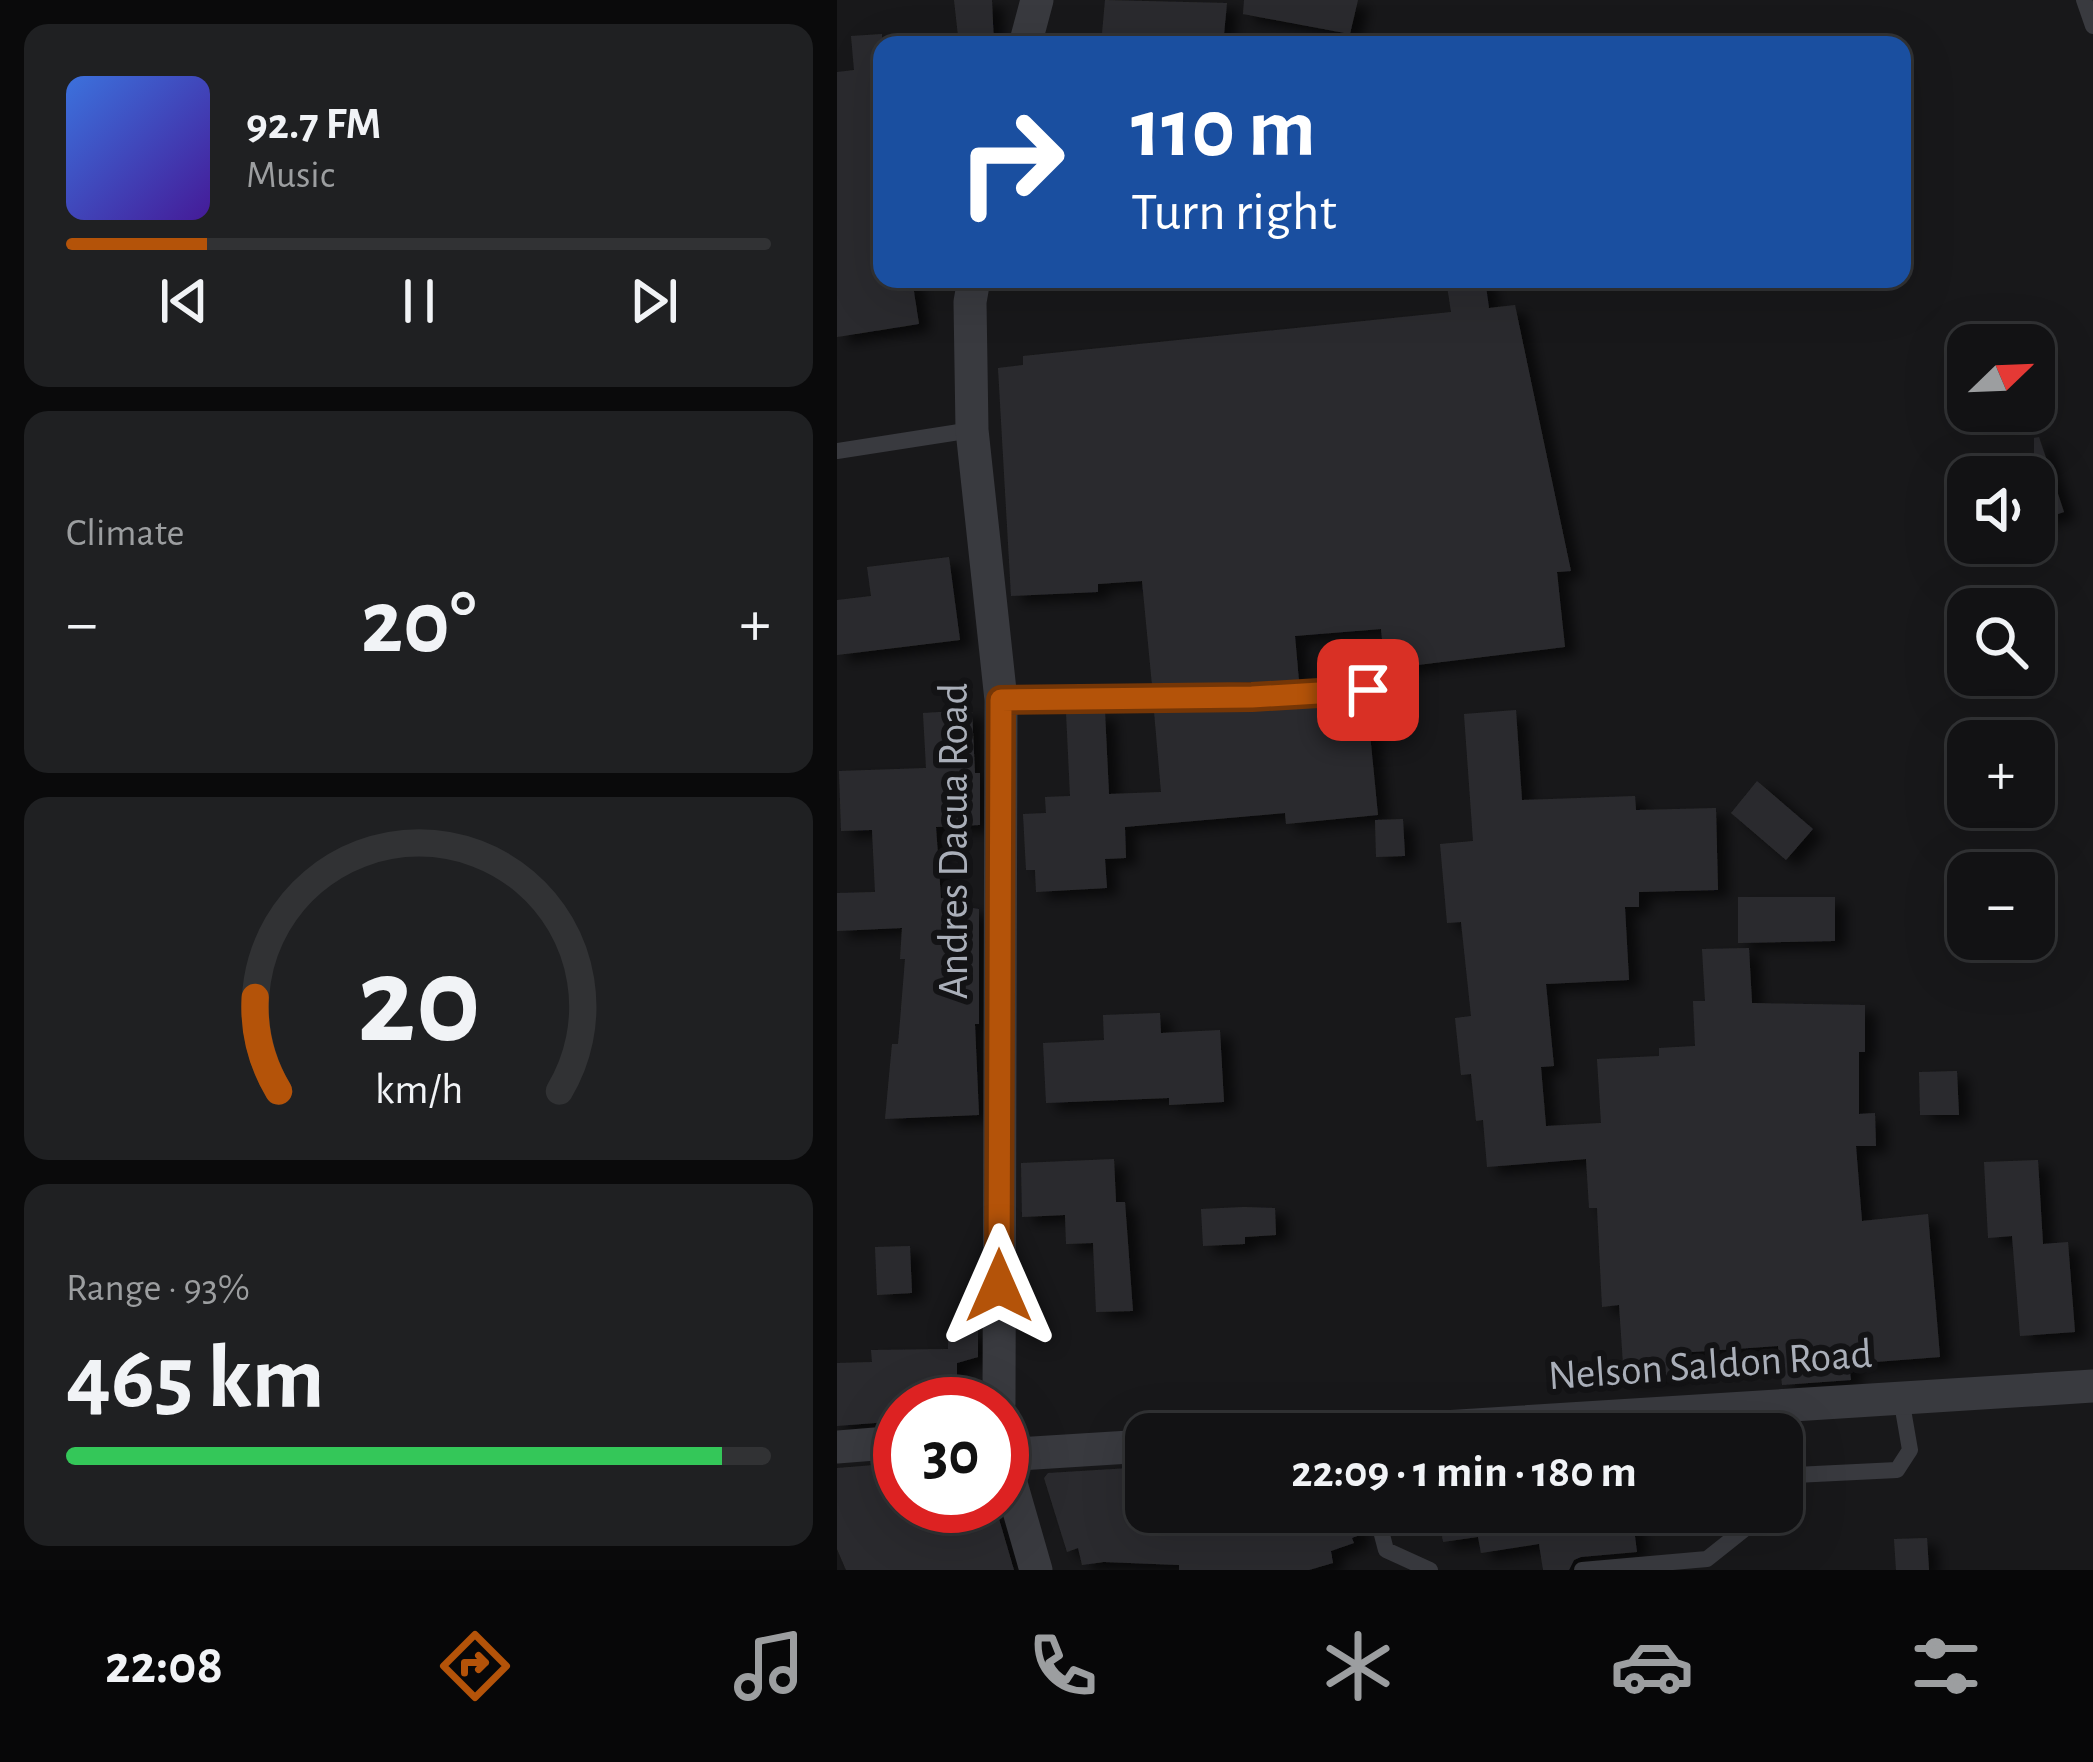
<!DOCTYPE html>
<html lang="en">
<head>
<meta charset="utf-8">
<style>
	:root { --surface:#121214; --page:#1f2022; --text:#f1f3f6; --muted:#9c9ea0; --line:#313234; --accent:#b45309 }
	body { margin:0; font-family:"Alegreya Sans",sans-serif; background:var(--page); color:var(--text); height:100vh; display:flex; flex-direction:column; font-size:45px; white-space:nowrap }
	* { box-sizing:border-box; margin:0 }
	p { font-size:39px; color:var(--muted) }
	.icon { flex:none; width:66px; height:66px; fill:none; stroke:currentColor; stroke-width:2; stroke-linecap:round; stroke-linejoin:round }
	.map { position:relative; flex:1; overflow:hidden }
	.panel { display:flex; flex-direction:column; gap:24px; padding:24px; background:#0a0a0b; width:837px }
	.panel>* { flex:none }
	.banner { position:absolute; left:36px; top:36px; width:1038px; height:252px; border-radius:24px; box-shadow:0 12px 48px #0002,0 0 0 3px var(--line); background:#1a4fa0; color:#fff; overflow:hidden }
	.needle { width:78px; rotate:67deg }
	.controls { position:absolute; left:1110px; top:324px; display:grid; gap:24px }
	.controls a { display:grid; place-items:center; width:108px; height:108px; border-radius:24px; background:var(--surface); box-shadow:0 12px 48px #0002,0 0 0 3px var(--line); font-size:60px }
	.speed { position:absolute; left:36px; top:1377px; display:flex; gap:24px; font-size:60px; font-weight:700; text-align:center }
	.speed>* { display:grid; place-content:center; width:156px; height:156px; border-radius:50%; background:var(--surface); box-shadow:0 12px 48px #0002,0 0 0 3px var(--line); line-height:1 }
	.speed .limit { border:18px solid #d22; background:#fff; color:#111 }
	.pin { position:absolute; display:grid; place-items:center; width:102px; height:102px; color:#fff; margin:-51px; border-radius:24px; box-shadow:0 6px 18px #0006 }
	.me { position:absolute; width:132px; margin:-66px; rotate:0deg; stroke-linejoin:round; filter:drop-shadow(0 0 9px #0008) }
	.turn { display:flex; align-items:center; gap:42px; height:252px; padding:0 60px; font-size:54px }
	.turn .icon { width:156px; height:156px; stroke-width:2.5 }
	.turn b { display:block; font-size:84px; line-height:102px }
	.big { font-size:90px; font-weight:700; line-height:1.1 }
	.panel .card { flex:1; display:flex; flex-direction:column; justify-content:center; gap:18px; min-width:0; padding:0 42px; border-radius:24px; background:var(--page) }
	.panel .dial { align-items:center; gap:0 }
	.dial svg { height:312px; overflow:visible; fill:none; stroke:var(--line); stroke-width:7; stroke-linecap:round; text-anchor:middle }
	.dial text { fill:var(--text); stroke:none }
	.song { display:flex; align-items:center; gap:36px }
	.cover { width:144px; height:144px; border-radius:18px; background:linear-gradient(135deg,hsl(220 70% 55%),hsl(260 70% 35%)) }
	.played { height:12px; border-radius:6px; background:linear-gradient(90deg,var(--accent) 20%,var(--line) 20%) }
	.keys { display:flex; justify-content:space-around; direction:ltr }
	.heat { display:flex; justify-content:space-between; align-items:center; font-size:66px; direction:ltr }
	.charge { height:18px; border-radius:9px; background:linear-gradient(90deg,#34c759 93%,var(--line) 0) }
	.trip { position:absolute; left:288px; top:1413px; width:678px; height:120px; border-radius:24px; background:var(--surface); box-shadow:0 12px 48px #0002,0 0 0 3px var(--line); font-weight:700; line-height:120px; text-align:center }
	.tabs { display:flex; height:192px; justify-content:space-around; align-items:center; background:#070708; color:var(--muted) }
	.tabs .icon { width:84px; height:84px }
	.tabs .active { color:var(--accent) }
	.tabs b { font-size:54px; color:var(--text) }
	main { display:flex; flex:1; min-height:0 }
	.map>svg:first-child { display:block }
	.building { fill:#2b2b2e; filter:url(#shadow) }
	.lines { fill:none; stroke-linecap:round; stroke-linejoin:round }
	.lane { stroke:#393a3f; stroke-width:16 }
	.street { stroke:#393a3f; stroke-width:33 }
	.route-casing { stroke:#753606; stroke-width:30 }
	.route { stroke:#b45309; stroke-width:21 }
	.labels { text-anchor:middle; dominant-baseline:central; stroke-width:12; stroke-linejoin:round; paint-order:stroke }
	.street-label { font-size:42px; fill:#aaafb9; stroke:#131315 }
</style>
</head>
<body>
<main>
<section class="panel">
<div class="card">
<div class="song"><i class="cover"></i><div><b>92.7 FM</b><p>Music</p></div></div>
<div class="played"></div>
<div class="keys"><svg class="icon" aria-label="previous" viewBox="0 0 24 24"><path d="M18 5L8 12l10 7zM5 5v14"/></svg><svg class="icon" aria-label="pause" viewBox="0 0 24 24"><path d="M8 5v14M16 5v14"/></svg><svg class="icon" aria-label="next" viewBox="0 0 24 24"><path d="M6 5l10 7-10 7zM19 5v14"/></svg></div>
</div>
<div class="card"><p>Climate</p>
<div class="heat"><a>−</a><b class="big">20°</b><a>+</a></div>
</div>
<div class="card dial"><svg viewBox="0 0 100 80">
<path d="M14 69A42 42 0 1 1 86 69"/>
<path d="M14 69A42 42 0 0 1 8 45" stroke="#b45309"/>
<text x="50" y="56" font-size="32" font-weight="700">20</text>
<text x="50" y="72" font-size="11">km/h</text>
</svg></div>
<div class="card"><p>Range · 93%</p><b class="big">465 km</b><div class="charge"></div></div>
</section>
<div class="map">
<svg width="1256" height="1570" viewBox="0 0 1256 1570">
	<defs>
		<filter id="shadow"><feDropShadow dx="11" dy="7" stdDeviation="6" flood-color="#0009"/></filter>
	</defs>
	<rect width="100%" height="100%" fill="#18181a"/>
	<path class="building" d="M117 0H155L157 45H122Z
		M268 0 390 3 386 45H264Z
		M407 0H521L513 34 406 14Z
		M45 34V279H75L82 324 0 337V72L17 70 14 36Z
		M609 279H648L652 308 678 305 734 571 720 572 728 647 548 669 544 629 458 636 462 681 315 685 305 581 261 584V592L174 596 161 368 186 365V356L614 312Z
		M1202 437 1227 512 1197 522V438Z
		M112 557 123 640 0 655V600L34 596 30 567Z
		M530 703 541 815 449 824 448 813 288 827 289 858 268 859 270 888 199 892 198 870H189L186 814 209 813 208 797 233 796 229 712H268L272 794 324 792 317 711Z
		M135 710 138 773H143V825L99 827 104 898 116 897 117 905 142 909V1024H138L142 1115 48 1119 55 1044H61L63 1021 68 959H63L65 928 0 931V893L38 892 35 830 4 831 2 771 89 768 86 713Z
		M679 710 685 800 798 796 799 810 879 808 881 890 802 892V907H788L792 980 709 984 717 1066 704 1067 709 1126 764 1123 760 1059 822 1056V1048L858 1046 856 1001H868L865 949 912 948 915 1003 1028 1005V1052H1022V1114L1038 1113 1039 1146H1019L1025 1221 1091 1214 1103 1357 1012 1364 1014 1380 945 1385 941 1346 842 1353 844 1374 787 1379 782 1305 765 1307 760 1208H752L749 1159 650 1167 646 1120 639 1121 634 1074 624 1075 618 1018 634 1016 624 922 610 923 603 844 636 841 627 714Z
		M920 781 976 829 949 860 894 813Z
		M566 819 568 856 539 857 538 820Z
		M901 897H998V941L901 943Z
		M323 1013 324 1033 383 1030 387 1102 332 1105V1098L209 1103 206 1043 267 1040 266 1015Z
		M1120 1071 1122 1115H1083L1082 1072Z
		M277 1159 279 1202H288L296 1311 259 1312 256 1243 229 1244 228 1215 185 1217 184 1163Z
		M1201 1160 1206 1244 1231 1242 1238 1332 1183 1336 1175 1236 1151 1238 1147 1162Z
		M407 1207 438 1208 439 1235 408 1237V1244L366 1246 364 1209Z
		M73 1246 75 1293 40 1295 38 1247Z
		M111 1330H141V1357L120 1363V1404H63V1421L0 1426V1363L35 1362 34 1350 111 1349Z
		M63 1463V1506H155V1513L160 1512 177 1570H9L0 1549V1468Z
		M309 1467V1512H514L523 1535 515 1538 517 1543 494 1551 496 1563 472 1570H342V1565L267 1562 245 1565 241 1548 230 1552 207 1478 211 1473Z
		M601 1512H795L800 1552 744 1557 737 1560 732 1570H706L702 1544 644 1553 641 1537 606 1542Z
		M1090 1538 1092 1570H1059L1057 1539Z"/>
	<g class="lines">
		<path class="lane" d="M1247 0 1256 26
			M0 451 135 430
			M164 700 415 697 531 690
			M945 1491 958 1475 1060 1470 1073 1450 1064 1398
			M539 1512 549 1550 593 1570
			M745 1570 870 1559 929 1512"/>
		<path class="street" d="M188 45 200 0
			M137 279 133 302 135 430 164 700 162 1404
			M495 1434 1256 1386
			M0 1447 63 1442
			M165 1452 199 1570
			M165 1455 309 1446"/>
	</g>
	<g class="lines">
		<defs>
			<path id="route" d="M162 1286 164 700 415 697 531 690"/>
		</defs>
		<use href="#route" class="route-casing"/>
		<use href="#route" class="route"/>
	</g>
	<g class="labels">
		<g class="street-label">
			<text transform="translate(117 841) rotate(-90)">Andres Dacua Road</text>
			<text transform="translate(873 1365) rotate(-4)">Nelson Saldon Road</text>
		</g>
	</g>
</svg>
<div class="controls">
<a><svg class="needle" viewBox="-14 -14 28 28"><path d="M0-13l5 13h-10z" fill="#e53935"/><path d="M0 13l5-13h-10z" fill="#9c9ea0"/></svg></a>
<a><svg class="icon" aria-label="sound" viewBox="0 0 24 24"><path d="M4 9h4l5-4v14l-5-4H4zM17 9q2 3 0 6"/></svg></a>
<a><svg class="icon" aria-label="search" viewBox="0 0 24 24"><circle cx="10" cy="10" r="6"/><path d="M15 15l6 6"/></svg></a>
<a>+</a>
<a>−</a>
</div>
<div class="speed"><div class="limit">30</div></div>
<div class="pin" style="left:531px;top:690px;background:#d93025"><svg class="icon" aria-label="arrive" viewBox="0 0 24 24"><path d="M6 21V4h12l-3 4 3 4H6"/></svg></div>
<svg class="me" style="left:162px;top:1286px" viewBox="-20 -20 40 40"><path d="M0-17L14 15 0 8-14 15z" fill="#b45309" stroke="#fff" stroke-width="4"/></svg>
<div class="trip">22:09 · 1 min · 180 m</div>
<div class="banner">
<div class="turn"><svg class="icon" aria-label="right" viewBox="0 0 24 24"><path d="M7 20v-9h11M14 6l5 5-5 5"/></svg><div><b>110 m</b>Turn right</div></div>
</div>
</div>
</main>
<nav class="tabs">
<b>22:08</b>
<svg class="icon active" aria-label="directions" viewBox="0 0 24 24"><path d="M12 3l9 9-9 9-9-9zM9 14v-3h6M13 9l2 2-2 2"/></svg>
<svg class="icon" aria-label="music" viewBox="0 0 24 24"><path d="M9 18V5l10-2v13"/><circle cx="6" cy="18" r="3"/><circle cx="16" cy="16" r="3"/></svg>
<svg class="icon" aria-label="phone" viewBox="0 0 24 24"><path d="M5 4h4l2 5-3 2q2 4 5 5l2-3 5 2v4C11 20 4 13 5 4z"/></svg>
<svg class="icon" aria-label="climate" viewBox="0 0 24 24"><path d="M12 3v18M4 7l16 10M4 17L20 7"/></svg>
<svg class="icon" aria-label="car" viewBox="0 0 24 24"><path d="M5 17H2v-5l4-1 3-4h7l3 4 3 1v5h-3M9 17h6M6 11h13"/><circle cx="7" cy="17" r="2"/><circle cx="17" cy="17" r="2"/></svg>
<svg class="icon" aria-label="filters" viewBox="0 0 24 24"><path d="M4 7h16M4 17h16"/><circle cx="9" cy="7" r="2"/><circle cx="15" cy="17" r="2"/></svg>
</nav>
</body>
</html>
